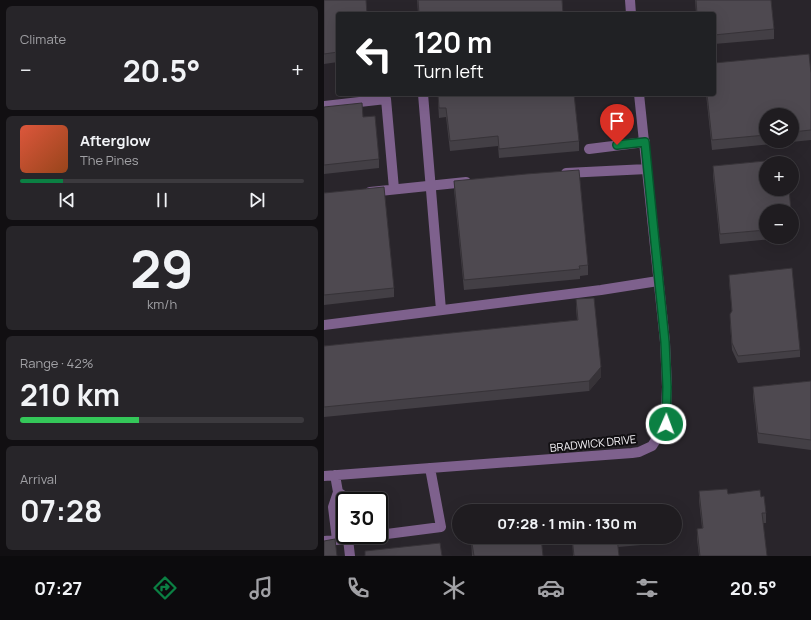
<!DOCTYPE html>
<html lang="en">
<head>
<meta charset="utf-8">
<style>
	:root { --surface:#1f1c20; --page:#272529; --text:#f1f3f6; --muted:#a1a1a5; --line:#3c3a3e; --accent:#0b8043 }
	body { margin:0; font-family:Manrope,sans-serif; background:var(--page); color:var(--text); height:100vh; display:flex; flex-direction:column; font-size:15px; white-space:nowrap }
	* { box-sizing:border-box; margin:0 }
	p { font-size:13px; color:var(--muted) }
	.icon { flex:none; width:22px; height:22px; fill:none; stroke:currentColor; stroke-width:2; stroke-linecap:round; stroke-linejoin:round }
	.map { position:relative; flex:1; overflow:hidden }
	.panel { display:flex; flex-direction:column; gap:6px; padding:6px; background:#110f12; width:324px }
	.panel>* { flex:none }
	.top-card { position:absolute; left:12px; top:12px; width:380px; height:84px; border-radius:4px; box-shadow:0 4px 16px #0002,0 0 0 1px var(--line); background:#202124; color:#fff; overflow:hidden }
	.buttons { position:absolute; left:435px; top:108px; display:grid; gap:8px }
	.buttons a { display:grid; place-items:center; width:40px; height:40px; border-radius:50%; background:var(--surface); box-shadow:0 4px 16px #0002,0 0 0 1px var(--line); font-size:20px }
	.speed { position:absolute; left:12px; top:492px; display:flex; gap:8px; font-size:20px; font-weight:700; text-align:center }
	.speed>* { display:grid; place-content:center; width:52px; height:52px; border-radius:50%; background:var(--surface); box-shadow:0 4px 16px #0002,0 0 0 1px var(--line); line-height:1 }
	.speed .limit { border:2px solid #111; border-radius:6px; background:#fff; color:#111 }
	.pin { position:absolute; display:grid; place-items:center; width:34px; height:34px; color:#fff; margin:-41px -17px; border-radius:50% 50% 50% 0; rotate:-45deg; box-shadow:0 0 4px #0007 }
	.pin .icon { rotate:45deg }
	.me { position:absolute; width:44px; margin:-22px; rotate:2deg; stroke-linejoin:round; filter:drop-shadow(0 0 3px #0008) }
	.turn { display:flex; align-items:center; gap:14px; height:84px; padding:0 12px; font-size:18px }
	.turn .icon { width:52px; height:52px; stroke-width:2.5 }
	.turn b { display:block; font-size:28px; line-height:34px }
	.big { font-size:30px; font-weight:700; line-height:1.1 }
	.panel .tile { flex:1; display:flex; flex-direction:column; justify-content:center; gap:6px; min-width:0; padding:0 14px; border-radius:6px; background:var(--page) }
	.panel .dial { align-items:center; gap:0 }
	.dial b { font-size:52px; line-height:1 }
	.song { display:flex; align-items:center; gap:12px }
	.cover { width:48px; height:48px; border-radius:6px; background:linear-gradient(135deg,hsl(10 70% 55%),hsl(20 70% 35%)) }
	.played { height:4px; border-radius:2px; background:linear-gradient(90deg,var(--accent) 15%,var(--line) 15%) }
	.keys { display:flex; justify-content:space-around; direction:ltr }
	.heat { display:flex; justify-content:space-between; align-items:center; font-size:22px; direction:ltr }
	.charge { height:6px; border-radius:3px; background:linear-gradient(90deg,#34c759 42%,var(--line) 0) }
	.trip { position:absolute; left:128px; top:504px; width:230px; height:40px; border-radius:20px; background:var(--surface); box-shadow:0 4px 16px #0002,0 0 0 1px var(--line); font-weight:700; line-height:40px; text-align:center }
	.menu { display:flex; height:64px; justify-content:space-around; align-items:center; background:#0c0b0d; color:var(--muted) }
	.menu .icon { width:28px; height:28px }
	.menu .active { color:var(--accent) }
	.menu b { font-size:18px; color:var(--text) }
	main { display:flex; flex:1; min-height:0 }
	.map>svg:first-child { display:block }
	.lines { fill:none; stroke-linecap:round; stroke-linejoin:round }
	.minor { stroke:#7e618d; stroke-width:10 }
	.wall { fill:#433f45; fill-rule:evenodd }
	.shaded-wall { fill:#373338 }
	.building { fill:#4e4950; stroke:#373338 }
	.route-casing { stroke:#07532c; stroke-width:10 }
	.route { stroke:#0b8043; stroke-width:7 }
	.labels { text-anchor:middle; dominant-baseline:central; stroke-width:4; stroke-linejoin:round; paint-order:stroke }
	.street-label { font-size:11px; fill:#f6f4f8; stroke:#110f12 }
</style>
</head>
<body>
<main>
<section class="panel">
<div class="tile"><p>Climate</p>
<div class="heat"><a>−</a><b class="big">20.5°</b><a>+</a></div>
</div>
<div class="tile">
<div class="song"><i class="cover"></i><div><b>Afterglow</b><p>The Pines</p></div></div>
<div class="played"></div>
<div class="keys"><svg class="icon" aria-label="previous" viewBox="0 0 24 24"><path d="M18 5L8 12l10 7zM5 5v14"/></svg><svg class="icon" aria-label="pause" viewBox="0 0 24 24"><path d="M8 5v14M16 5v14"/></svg><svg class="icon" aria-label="next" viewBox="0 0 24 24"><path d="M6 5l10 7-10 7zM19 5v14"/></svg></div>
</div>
<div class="tile dial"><b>29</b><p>km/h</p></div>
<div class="tile"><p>Range · 42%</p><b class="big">210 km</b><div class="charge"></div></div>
<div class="tile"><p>Arrival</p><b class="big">07:28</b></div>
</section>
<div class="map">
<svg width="487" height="556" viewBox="0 0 487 556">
	<rect width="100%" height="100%" fill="#29252b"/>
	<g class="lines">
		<path class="minor" d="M306 0 307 14
			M99 94 117 310
			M0 106 62 99 70 189
			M265 149 321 142
			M242 173 323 169
			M46 192 142 182
			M0 325 277 290 334 281
			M11 475 14 492 9 507 13 540
			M0 476 308 453 315 452 328 446 342 424V410L343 387 341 342 315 94
			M14 492 27 501
			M55 535 117 527 106 468
			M24 539 53 535
			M0 541 24 539 26 556"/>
	</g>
	<path class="wall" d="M0 0 14 14V62L0 64Z
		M93 0H238L239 14H94Z
		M371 0H447L450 29V39L390 44V14H372Z
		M487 73V140L388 150 382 94H390ZM442 115H468V141H442Z
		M114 94 255 141V151L175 158 174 146 126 151 122 117 115 118 114 102Z
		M0 107 39 117 55 159V168L0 174Z
		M389 166 442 211V237H468L396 244 389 176Z
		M130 181 264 265V275L256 276V279L140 290 130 190Z
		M0 193 70 288V297L0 305Z
		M468 221 469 227V237H468Z
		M405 275 476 350V357L414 363 408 350 406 323V316L408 312 405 281Z
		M252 299 277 377 265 391 0 417V346L253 320 252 309Z
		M487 381V450L434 443 429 397V387Z
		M375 491 437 497 442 513V523H439L443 556H375L373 539V529L378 528 375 501Z
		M147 537 219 556H148L147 540Z
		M248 537H317V545L294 547 295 556H249Z"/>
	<path class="shaded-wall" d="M277 367V377L265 391V381Z"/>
	<path class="building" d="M0 0H42L43 14H14V52L0 54Z
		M94 0H238L239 14H95Z
		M372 0H447L450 29 390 35V14H373Z
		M485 54 487 73V130L468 132V115H442V135L388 140 383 94H390V63Z
		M114 94H250L255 141 175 149 174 136 126 141 122 108H115Z
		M38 103 39 117 51 116 55 159 0 165V107Z
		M462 159V163H442V189H465L467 211H442V230L396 234 389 166Z
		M255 170 264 265 255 266 256 269 140 280 130 181 202 174Z
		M60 187 70 288 0 295V193Z
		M468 268 476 350 414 356 408 343 406 316V314L408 311 405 275Z
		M270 298 277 367 265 381 0 407V346L254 320 252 299Z
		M487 381V440L434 433 429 387Z
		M403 489 404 494 436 490 437 497 440 496 442 513H438L443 556H376L373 529 379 528 375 491Z
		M147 537H217L219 556H150Z
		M248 537H293L295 556H250Z
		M11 539 13 556H0V541Z
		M116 543 118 556H41V551Z"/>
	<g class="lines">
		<defs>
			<path id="route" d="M293 145 321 142 341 342 343 387 342 424"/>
		</defs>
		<use href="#route" class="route-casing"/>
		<use href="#route" class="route"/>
	</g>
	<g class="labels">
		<g class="street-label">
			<text transform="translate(269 443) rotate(-6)">BRADWICK DRIVE</text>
		</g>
	</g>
</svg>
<div class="buttons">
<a><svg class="icon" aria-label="layers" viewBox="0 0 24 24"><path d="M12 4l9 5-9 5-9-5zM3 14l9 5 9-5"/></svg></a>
<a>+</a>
<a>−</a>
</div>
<div class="speed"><div class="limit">30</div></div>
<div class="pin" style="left:293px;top:145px;background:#d93025"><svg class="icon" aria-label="arrive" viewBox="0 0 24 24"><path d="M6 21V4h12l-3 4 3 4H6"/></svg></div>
<svg class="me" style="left:342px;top:424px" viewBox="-20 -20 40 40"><circle r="17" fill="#0b8043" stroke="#fff" stroke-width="3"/><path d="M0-11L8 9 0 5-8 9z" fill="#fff"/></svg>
<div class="trip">07:28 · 1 min · 130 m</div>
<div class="top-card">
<div class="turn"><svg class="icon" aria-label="left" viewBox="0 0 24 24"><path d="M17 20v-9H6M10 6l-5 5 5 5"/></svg><div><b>120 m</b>Turn left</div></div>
</div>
</div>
</main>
<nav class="menu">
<b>07:27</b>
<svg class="icon active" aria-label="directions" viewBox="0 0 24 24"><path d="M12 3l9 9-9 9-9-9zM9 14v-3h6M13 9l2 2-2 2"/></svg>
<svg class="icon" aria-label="music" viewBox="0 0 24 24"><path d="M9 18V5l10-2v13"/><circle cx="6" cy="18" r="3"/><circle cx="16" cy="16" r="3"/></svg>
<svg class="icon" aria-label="phone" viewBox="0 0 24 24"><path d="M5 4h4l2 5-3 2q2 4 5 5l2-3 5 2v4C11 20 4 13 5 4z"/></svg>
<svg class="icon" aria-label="climate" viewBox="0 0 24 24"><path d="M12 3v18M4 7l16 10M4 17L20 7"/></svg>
<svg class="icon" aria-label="car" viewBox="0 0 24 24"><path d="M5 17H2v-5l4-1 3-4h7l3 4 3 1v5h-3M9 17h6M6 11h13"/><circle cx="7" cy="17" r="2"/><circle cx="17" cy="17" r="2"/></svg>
<svg class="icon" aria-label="filters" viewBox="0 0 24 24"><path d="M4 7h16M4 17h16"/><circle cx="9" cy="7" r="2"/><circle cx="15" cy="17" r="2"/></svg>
<b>20.5°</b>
</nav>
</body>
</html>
